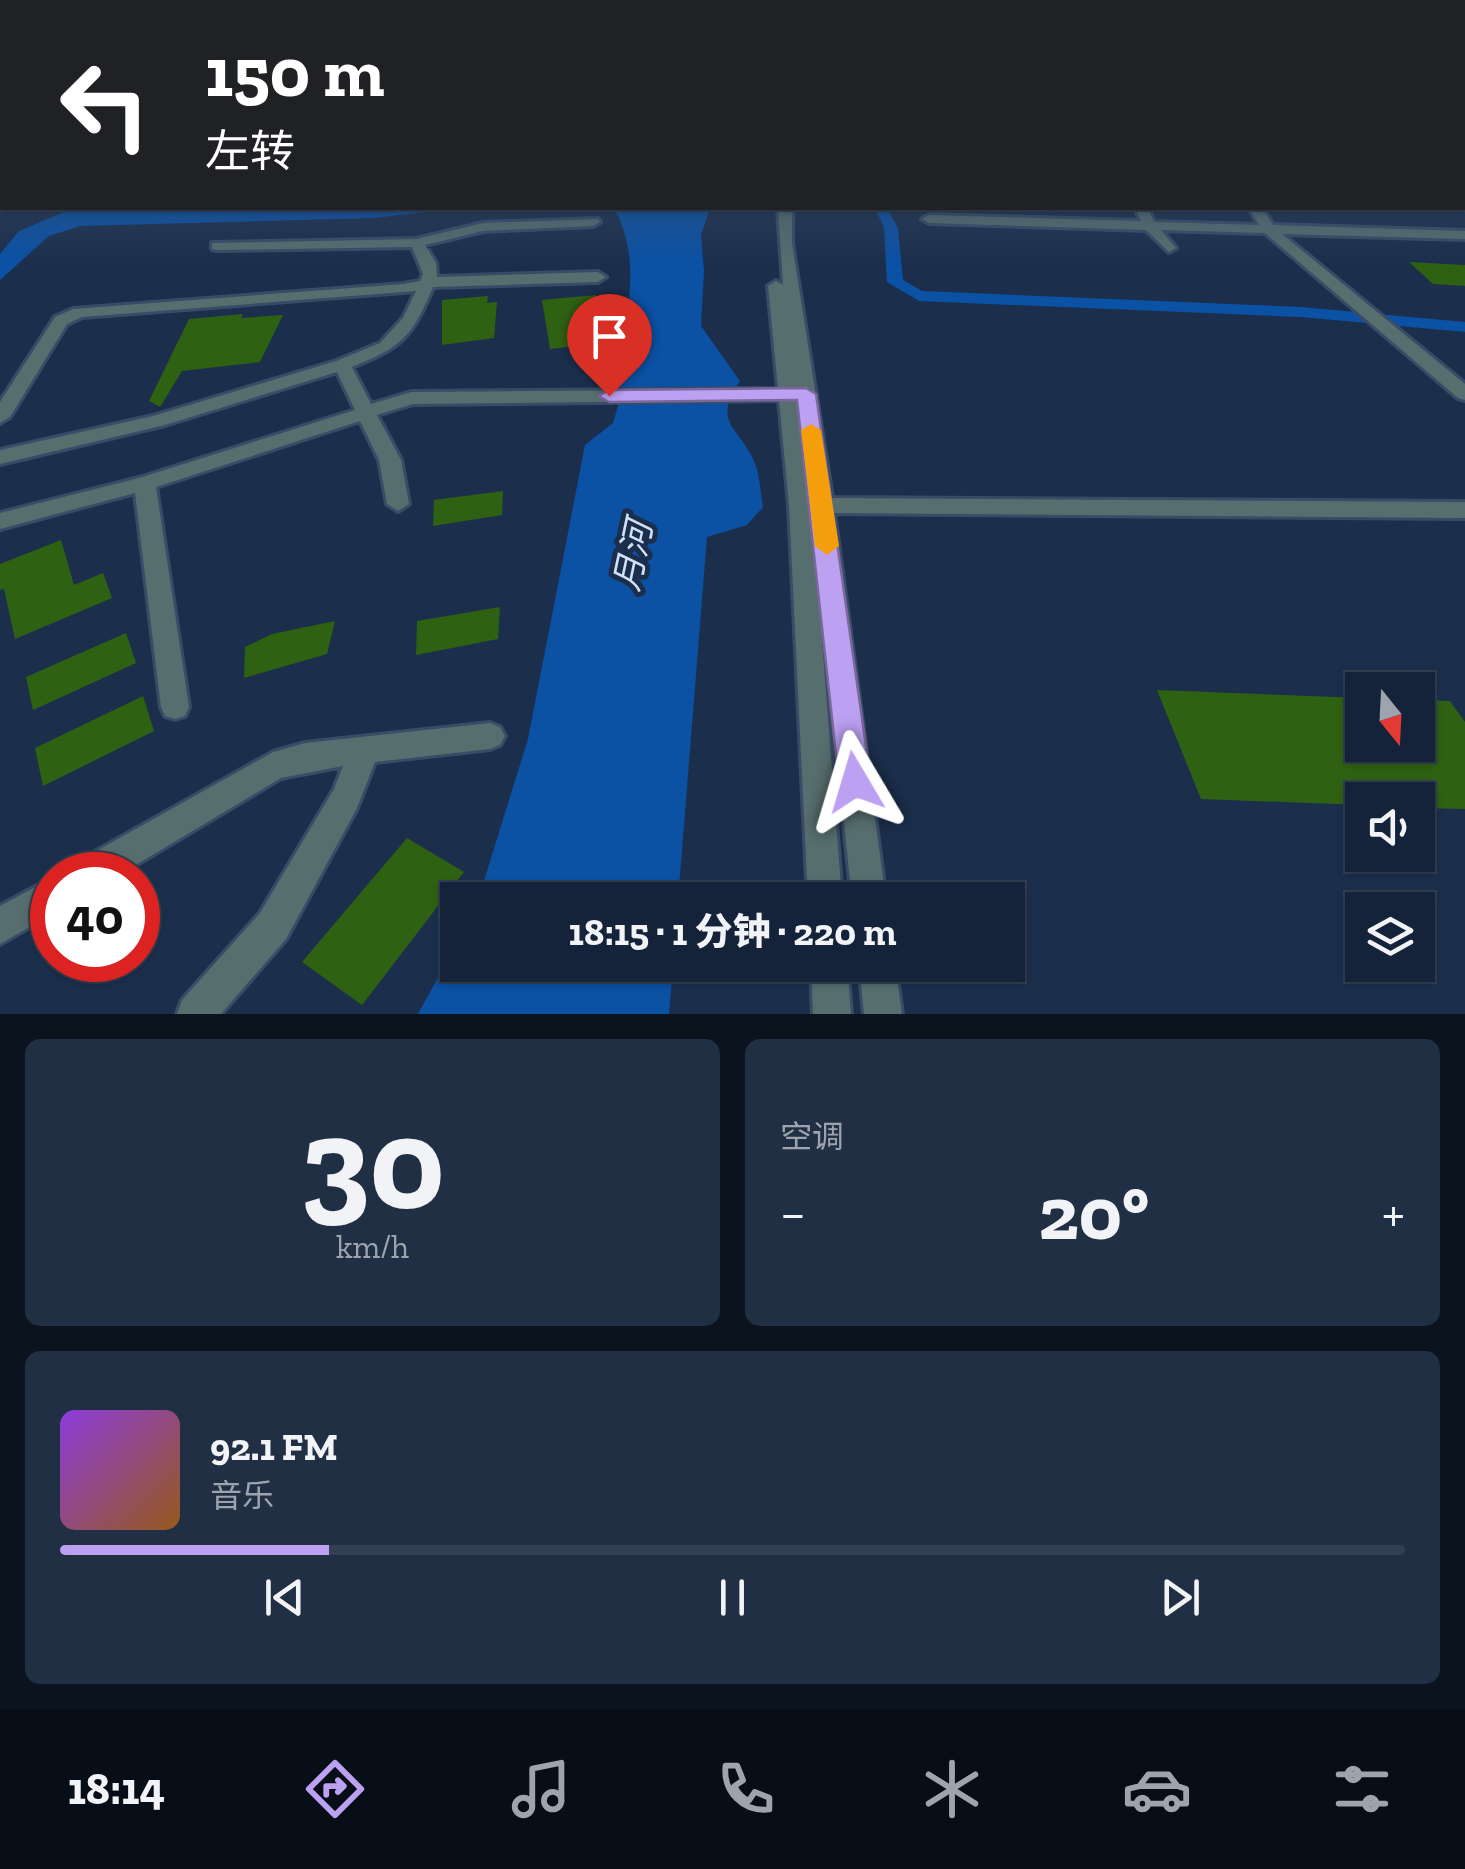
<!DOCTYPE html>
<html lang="zh">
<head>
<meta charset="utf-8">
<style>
	:root { --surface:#142339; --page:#212f44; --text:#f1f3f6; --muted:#9da4ae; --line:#334053; --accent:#bca0f2 }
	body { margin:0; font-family:"Zilla Slab","Noto Sans SC",serif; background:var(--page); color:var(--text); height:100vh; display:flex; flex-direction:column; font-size:38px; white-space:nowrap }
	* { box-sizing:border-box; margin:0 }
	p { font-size:32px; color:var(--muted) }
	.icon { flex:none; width:55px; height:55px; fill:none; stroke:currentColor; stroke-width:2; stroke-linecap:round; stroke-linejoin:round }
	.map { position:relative; height:1014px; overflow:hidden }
	.details { display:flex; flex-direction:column; gap:25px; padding:25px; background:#0b131f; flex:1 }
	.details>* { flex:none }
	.banner { position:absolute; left:0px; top:0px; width:1465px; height:210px; box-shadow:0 2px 8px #0004,0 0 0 2px var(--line); background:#202124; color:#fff; overflow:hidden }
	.needle { width:65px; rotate:162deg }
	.fabs { position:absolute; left:1345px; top:672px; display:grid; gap:20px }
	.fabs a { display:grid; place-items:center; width:90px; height:90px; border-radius:0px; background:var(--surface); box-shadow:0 2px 8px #0004,0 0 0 2px var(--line); font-size:50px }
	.speed { position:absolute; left:30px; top:852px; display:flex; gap:20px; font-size:50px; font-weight:700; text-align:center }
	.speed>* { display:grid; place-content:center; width:130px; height:130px; border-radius:50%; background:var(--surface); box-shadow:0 2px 8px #0004,0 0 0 2px var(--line); line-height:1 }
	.speed .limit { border:15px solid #d22; background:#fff; color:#111 }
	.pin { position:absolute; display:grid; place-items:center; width:85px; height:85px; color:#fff; margin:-102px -42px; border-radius:50% 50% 50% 0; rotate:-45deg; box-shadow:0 0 10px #0007 }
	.pin .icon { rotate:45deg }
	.me { position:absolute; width:110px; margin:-55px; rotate:353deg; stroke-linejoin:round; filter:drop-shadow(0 0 8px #0008) }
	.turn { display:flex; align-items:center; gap:35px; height:210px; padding:0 40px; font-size:45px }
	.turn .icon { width:130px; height:130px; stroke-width:2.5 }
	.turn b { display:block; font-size:70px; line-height:85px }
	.big { font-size:75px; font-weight:800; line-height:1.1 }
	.details .widget { flex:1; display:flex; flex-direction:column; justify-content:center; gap:15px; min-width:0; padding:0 35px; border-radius:15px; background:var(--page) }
	.details .dial { align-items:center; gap:0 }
	.dial b { font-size:130px; line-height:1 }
	.song { display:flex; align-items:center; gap:30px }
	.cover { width:120px; height:120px; border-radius:15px; background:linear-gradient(135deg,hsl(270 70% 55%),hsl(30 70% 35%)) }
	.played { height:10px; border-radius:5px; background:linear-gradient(90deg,var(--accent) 20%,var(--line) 20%) }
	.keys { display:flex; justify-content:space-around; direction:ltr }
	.heat { display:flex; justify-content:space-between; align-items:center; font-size:55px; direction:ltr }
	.details .tiles { flex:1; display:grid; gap:25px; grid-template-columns:1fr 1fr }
	.widget:last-child { grid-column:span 2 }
	.trip { position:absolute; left:440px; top:882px; width:585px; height:100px; border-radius:0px; background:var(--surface); box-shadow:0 2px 8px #0004,0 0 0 2px var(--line); font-weight:800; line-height:100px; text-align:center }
	.tab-bar { display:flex; height:160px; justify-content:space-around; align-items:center; background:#080e17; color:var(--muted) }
	.tab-bar .icon { width:70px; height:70px }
	.tab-bar .on { color:var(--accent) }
	.tab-bar b { font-size:45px; color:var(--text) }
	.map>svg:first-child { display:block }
	.water { fill:#0b51a4 }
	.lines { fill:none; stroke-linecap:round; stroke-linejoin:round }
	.canal { fill:#0b51a4; fill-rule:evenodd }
	.building { fill:#2f6113 }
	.minor-casing { stroke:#394c67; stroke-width:6 }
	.minor { fill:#576e6e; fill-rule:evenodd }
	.route { fill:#bca0f2; stroke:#7a689d; stroke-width:2.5 }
	.slow { fill:#f59e0b }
	.labels { text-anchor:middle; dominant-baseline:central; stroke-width:10; stroke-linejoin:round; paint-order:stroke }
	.water-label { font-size:35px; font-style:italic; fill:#d1e2f8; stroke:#1b2f4c }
</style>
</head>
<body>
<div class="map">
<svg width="1465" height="1014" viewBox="0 0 1465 1014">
	<rect width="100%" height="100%" fill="#1b2f4c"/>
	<path class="water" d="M73 208H462L373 218 80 226 49 236 0 280V254L19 231Z
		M614 208H710L701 235 704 271 701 326 740 381C712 422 737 426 753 459 760 472 760 492 763 507L747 525 707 537 678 900H478L528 739 585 445 613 423 621 396 610 385C625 326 645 265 614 208Z
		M457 943 458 965H673L669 1014H418Z"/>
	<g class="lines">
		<path class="canal" d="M875 208H887L898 228 903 280 922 291 1301 307 1465 322V332L1301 317 919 301 887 282 884 228Z"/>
	</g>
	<path class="building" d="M1409 262 1465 265V286L1433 284Z
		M596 295 601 343 550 349 542 300Z
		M488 296 487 303 497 302 494 338 442 345V300Z
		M243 314 241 318 283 315 260 362 182 371 160 407 149 401 189 319Z
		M503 491 502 515 433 526 434 500Z
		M61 540 74 585 103 573 112 598 15 639 4 589 0 590V564Z
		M500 607 498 639 416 655 417 621Z
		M335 621 327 654 244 678 245 647 272 634Z
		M126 633 136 663 33 710 26 677Z
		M1157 690 1362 698V745H1418V700L1450 701 1465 722V809L1418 808V800H1362V805L1201 799Z
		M143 696 154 731 43 786 35 748Z
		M407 838 464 872 362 1005 302 962Z"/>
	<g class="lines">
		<defs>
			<path id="minor" d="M1462 137H1465V143H1462Z
				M778 208H792V243L832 498 1465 502V518L834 513 886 900H852L813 523 842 900H808L789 505 779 400 413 404 377 415 401 460 409 504 398 511 387 504 379 460 360 421 156 487 189 707 185 716 175 719 165 716 161 707 135 493 0 529V513L139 478 355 410 337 372 165 425 0 464V450L153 416 336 361 380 343 403 318 416 291 82 317 67 324 10 417 0 423V402L55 317 73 309 404 284 420 281 423 274 412 247 217 250 212 249V243L416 239 483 223 598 219 600 222 593 226 483 231 425 245 436 263 437 277 598 272 606 277 598 282 433 287C412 337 402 347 352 367L371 404 411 392 778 389 768 286 776 281 783 285Z
				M1135 208H1148L1154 222 1259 225 1249 208H1262L1273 225 1465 231V239L1282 234 1465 384V400L1458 398 1265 233 1161 230 1176 248 1169 252 1146 230 929 223 922 219 929 215 1141 221Z
				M490 723 500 727 505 736 500 745 490 749 375 762 357 808 286 939 221 1014H177L182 1000 260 913 334 789 343 766 281 778 119 875H70L75 863 273 752 305 743Z
				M52 878V914L0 944V906Z
				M811 965H847L851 1014H813Z
				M859 965H895L902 1014H864Z"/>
		</defs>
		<use href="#minor" class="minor-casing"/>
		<use href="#minor" class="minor"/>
	</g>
	<linearGradient id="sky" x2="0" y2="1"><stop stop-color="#0f1a2a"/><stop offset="0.46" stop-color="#394d6c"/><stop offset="1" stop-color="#394d6c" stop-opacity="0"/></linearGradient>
	<rect width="1465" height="263" fill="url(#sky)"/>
	<path class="route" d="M806 388 816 394 871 782 866 792 855 796 844 792 839 782 797 400 609 402 599 396 609 390Z"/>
	<path class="slow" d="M811 424 821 430 839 546 827 555 815 546 801 430Z"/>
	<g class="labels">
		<g class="water-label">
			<text transform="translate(633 556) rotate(-78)">月河</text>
		</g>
	</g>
</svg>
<div class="fabs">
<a><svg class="needle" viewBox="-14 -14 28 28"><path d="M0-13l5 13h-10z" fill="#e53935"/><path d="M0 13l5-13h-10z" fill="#9da4ae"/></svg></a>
<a><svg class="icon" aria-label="sound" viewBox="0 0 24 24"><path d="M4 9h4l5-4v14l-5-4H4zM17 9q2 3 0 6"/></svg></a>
<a><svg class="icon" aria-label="layers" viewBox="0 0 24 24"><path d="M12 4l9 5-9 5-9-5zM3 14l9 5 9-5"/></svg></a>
</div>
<div class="speed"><div class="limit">40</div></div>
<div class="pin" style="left:609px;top:396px;background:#d93025"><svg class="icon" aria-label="arrive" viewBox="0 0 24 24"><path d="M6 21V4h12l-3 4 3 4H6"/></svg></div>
<svg class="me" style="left:855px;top:782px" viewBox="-20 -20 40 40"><path d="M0-17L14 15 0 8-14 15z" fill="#bca0f2" stroke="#fff" stroke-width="4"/></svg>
<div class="trip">18:15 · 1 分钟 · 220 m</div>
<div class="banner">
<div class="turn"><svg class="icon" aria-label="left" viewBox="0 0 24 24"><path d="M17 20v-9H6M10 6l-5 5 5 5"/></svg><div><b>150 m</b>左转</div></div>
</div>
</div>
<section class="details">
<div class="tiles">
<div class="widget dial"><b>30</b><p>km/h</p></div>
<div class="widget"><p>空调</p>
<div class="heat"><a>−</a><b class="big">20°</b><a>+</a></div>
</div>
<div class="widget">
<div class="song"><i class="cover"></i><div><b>92.1 FM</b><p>音乐</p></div></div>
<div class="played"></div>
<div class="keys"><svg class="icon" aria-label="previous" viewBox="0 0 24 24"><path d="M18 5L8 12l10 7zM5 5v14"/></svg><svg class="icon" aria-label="pause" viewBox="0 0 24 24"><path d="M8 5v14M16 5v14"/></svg><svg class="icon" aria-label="next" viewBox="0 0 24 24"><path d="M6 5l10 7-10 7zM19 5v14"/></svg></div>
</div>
</div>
</section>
<nav class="tab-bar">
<b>18:14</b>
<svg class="icon on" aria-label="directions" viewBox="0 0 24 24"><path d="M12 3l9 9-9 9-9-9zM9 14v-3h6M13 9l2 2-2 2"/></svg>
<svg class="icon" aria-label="music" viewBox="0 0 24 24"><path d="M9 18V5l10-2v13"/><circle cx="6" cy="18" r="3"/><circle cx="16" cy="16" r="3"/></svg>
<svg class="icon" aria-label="phone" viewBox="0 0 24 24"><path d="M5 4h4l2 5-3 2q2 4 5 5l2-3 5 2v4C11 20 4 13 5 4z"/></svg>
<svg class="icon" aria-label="climate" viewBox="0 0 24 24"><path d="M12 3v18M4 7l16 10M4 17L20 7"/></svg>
<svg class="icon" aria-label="car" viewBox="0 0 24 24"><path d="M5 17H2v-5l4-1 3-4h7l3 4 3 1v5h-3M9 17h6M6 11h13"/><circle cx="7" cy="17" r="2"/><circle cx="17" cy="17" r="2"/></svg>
<svg class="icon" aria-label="filters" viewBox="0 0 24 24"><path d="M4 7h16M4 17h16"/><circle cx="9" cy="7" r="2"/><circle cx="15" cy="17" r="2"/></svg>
</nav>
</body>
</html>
